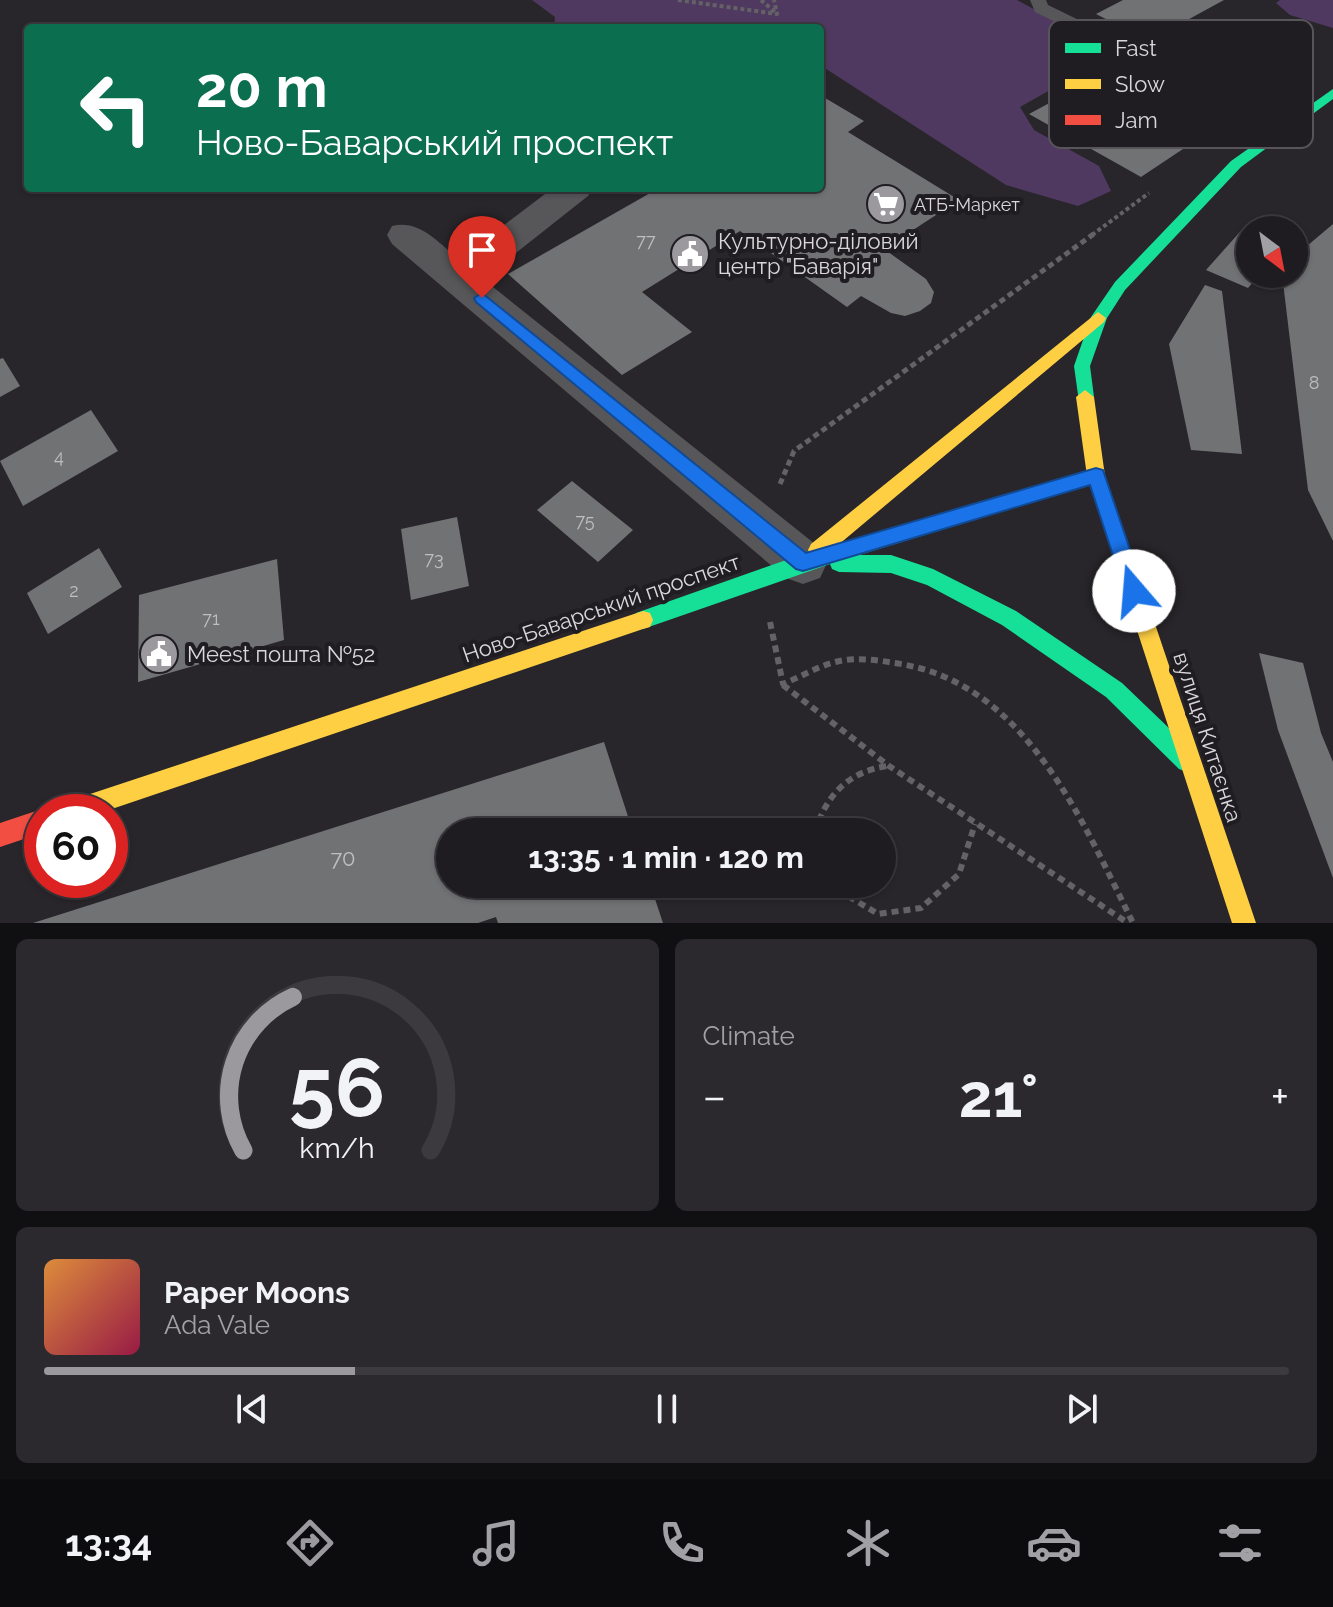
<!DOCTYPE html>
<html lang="en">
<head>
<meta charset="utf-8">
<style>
	:root { --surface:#1e1c20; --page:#2b292d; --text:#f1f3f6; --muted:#a1a1a5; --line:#3c3a3e; --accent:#9b999d }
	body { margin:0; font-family:Raleway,sans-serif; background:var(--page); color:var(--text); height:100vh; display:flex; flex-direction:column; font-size:30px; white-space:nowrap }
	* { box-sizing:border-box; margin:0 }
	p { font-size:26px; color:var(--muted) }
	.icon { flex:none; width:44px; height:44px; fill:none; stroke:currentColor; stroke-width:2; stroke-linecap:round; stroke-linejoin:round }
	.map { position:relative; height:923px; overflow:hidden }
	.sheet { display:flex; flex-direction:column; gap:16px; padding:16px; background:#100f12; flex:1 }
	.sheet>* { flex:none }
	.banner { position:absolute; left:24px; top:24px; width:800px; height:168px; border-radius:8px; box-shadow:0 2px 6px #0004,0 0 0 2px var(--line); background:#0b6e4f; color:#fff; overflow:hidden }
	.needle { width:52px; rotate:148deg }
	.fabs { position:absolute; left:1236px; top:216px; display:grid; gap:16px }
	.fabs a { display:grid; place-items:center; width:72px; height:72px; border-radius:50%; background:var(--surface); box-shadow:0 2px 6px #0004,0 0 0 2px var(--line); font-size:40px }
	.speed { position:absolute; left:24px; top:794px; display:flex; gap:16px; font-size:40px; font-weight:700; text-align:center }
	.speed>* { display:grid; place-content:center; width:104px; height:104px; border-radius:50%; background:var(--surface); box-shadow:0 2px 6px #0004,0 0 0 2px var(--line); line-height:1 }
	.speed .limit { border:12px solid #d22; background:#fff; color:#111 }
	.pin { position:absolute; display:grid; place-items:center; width:68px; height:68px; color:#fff; margin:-82px -34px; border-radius:50% 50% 50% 0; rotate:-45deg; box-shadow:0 0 8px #0007 }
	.pin .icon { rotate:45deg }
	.me { position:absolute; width:88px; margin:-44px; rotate:342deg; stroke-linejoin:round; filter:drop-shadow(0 0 6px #0008) }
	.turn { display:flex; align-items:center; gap:28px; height:168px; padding:0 40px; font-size:36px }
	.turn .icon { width:104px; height:104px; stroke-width:2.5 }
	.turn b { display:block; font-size:56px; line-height:68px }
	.big { font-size:60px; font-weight:700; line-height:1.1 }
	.sheet .card { flex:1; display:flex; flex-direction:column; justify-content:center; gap:12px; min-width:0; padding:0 28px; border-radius:12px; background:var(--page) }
	.sheet .dial { align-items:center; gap:0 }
	.dial svg { height:208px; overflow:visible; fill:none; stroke:var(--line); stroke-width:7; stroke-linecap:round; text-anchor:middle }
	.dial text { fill:var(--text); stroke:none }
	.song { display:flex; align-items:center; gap:24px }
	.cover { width:96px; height:96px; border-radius:12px; background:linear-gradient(135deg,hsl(30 70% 55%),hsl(340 70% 35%)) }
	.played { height:8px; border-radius:4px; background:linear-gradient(90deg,var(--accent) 25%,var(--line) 25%) }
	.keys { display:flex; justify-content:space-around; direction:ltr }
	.heat { display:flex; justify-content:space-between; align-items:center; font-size:44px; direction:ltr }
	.sheet .tiles { flex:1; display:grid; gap:16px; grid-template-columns:1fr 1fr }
	.card:last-child { grid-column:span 2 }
	.trip { position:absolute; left:436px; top:818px; width:460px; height:80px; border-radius:40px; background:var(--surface); box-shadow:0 2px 6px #0004,0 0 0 2px var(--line); font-weight:700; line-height:80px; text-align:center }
	.tab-bar { display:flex; height:128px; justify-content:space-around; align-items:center; background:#0c0b0d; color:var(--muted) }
	.tab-bar .icon { width:56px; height:56px }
	.tab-bar .on { color:var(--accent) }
	.tab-bar b { font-size:36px; color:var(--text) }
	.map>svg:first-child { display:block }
	.green { fill:#503960 }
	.building { fill:#717273 }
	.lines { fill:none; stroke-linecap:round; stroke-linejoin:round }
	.path-far2 { stroke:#646266; stroke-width:4; stroke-dasharray:4 3; stroke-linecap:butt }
	.path-far1 { stroke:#646266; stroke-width:5; stroke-dasharray:6 4; stroke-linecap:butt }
	.path { stroke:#646266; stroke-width:6; stroke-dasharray:7 5; stroke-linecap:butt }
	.lane { fill:#575658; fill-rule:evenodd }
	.street { fill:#575658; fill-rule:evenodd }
	.fast { fill:#16e098; fill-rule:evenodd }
	.slow { fill:#ffcf43; fill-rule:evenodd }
	.jam { fill:#f24e42; fill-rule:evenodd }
	.route { fill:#1a73e8; stroke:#114b97; stroke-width:2 }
	.labels { text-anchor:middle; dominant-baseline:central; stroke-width:8; stroke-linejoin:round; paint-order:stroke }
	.far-poi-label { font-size:18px; fill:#d9d7db; stroke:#1f1c22; text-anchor:start }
	.number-label { font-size:18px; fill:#bfbec1 }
	.poi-label { font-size:22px; fill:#d9d7db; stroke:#1f1c22; text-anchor:start }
	.street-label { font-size:22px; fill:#d9d7db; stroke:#1f1c22 }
	.near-number-label { font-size:22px; fill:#bfbec1 }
	.key { fill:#1f1c22; stroke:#57545a; stroke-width:2 }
	.key-label { font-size:22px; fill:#d9d7db }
</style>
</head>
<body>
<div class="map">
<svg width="1333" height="923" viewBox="0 0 1333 923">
	<rect width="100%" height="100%" fill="#28262a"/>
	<path class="green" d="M532 0H1017L1098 44V63L1020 107 1034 130 1099 166 1111 191 1078 206 1006 185 820 65V28H554L555 17Z
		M1280 0H1333V28L1290 15 1276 3Z"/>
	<path class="building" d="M1123 0H1224L1149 41 1096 14Z
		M1079 87 1189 145 1141 177 1029 114Z
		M820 95 864 121 848 132 959 200 884 249 926 279 934 292 931 303 920 311 905 316 891 313 861 296 847 307 740 231 642 292 692 332 622 375 508 274 659 188H820Z
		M1247 224 1259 230H1250V274H1260L1248 288 1206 270Z
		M1333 224V541L1308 490 1282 274H1294V257Z
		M1205 285 1222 291 1242 454 1191 450 1169 344Z
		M3 358 20 386 0 397V359Z
		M91 410 118 451 23 506 0 461Z
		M572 481 633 530 598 562 537 510Z
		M457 517 469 586 411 600 401 529Z
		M99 548 122 587 48 634 27 593Z
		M277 559 284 640 138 682 139 595Z
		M1259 653 1303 663 1321 733 1333 762V878L1278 730Z
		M604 742 633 832H450V884H650L663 923H498L496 917 478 923H33Z"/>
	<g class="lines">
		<path class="path-far2" d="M678 0 777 14 774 0
			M761 0 776 13
			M1092 235 1149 193"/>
		<path class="path-far1" d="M780 484 794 451 1095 233"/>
		<path class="path" d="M770 622 783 684C803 676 823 663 845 660 861 658 878 660 894 663 1024 680 1081 818 1133 923
			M783 685 889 766 1128 923
			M815 832C826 795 849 771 888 766
			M828 884 878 914 921 908 959 874 975 824"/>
		<path class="lane" d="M1030 0H1046L1048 5 1292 124 1295 128 1285 134 1278 132 1035 12Z"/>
		<path class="street" d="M553 188H593L588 196 483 279 820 548 827 563 820 578 803 584 786 578 392 244 387 235 392 226C420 219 438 243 459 259Z"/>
		<path class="fast" d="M1333 89V99L1241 167 1125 290 1107 318 1090 366 1094 397 1085 404 1079 402 1074 366 1091 317 1115 282 1231 161Z
			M1096 468 1102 471 1105 476 1102 481 859 555H891L933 569 1016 611 1122 683 1195 753 1198 761 1195 769 1187 772 1179 769 1106 697 1002 625 927 585 891 573 839 572 832 569 830 564 643 629 636 627 633 620 636 613 803 554Z"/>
		<path class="slow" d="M1098 312 1106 318 1104 322 825 556 818 558 811 556 808 550 811 544Z
			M1085 390 1094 397 1105 476 1256 923H1232L1087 476 1076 397Z
			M643 611 650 613 653 620 650 627 643 629 103 812H58L61 804 69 801Z"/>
		<path class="jam" d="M42 809 48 812H42V833L0 847V823Z"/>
	</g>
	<path class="route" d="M482 293 806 553 1096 468 1103 470 1105 476 1144 591 1141 598 1134 600 1127 598 1090 485 803 571 796 569 476 302 474 298Z"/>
	<defs>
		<symbol id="supermarket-disc" viewBox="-11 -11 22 22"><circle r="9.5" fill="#9b999d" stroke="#1f1c22"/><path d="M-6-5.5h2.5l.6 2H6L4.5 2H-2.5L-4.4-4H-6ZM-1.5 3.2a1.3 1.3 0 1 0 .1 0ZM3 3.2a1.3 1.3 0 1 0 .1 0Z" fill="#fff"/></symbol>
		<symbol id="civic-disc" viewBox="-11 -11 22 22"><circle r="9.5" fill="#9b999d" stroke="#1f1c22"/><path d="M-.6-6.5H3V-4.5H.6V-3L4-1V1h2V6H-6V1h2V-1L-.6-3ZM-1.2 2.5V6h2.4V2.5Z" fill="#fff"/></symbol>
	</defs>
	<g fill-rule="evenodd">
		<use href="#supermarket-disc" x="864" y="182" width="44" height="44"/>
		<use href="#civic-disc" x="668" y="232" width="44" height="44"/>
		<use href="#civic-disc" x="137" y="632" width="44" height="44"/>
	</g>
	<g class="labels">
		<g class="far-poi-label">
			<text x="914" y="204">АТБ-Маркет</text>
		</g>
		<g class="number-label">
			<text x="646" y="240">77</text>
			<text x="1314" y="382">8</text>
			<text x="59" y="456">4</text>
			<text x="585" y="520">75</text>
			<text x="434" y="558">73</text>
			<text x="74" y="590">2</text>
			<text x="211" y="618">71</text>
		</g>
		<g class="poi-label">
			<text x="718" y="241">Культурно-діловий<tspan x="718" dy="25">центр "Баварія"</tspan></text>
			<text x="187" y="654">Meest пошта №52</text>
		</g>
		<g class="street-label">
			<text transform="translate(601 608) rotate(-19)">Ново-Баварський проспект</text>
			<text transform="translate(1208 737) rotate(72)">вулиця Китаєнка</text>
		</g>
		<g class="near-number-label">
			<text x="343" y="858">70</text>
		</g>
	</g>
	<rect x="1049" y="20" width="264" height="128" rx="12" class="key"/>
	<rect x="1065" y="43" width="36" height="10" fill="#16e098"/>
	<rect x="1065" y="79" width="36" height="10" fill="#ffcf43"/>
	<rect x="1065" y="115" width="36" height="10" fill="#f24e42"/>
	<g class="key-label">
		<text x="1115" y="56">Fast</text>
		<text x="1115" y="92">Slow</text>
		<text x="1115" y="128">Jam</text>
	</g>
</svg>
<div class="fabs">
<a><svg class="needle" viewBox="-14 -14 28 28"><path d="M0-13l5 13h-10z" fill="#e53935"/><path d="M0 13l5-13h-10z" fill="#a1a1a5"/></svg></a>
</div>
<div class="speed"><div class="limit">60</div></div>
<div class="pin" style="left:482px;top:298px;background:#d93025"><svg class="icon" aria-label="arrive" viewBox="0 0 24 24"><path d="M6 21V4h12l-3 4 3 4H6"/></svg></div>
<svg class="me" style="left:1134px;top:591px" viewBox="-20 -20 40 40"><circle r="19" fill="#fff"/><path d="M0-13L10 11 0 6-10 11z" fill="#1a73e8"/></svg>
<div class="trip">13:35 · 1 min · 120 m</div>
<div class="banner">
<div class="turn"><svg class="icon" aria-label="left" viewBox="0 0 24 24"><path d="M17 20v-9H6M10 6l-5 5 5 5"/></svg><div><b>20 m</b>Ново-Баварський проспект</div></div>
</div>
</div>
<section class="sheet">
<div class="tiles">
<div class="card dial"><svg viewBox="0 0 100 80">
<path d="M14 69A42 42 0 1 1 86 69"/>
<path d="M14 69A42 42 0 0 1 33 10" stroke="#9b999d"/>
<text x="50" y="56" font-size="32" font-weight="700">56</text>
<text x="50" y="72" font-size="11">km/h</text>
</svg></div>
<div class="card"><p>Climate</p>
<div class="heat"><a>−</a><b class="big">21°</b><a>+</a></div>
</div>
<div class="card">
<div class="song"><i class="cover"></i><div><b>Paper Moons</b><p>Ada Vale</p></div></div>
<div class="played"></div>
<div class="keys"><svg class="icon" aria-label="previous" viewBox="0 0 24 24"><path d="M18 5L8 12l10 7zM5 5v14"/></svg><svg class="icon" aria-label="pause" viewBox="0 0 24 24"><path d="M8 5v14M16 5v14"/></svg><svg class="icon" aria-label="next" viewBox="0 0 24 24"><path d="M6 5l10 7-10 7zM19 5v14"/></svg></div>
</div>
</div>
</section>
<nav class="tab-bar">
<b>13:34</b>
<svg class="icon on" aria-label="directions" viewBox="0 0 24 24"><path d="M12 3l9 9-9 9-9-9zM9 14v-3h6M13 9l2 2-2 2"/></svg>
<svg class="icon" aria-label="music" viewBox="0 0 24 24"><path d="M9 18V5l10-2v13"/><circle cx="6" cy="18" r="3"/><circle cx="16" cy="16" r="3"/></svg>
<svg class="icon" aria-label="phone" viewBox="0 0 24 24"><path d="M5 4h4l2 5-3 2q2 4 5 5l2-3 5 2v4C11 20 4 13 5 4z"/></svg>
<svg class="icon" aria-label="climate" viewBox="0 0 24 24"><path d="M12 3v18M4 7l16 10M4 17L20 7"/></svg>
<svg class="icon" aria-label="car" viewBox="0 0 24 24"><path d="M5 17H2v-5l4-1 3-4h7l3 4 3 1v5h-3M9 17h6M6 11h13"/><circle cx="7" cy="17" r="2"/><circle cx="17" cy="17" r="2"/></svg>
<svg class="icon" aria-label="filters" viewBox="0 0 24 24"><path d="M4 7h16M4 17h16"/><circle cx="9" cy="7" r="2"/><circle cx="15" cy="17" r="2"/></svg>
</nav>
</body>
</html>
